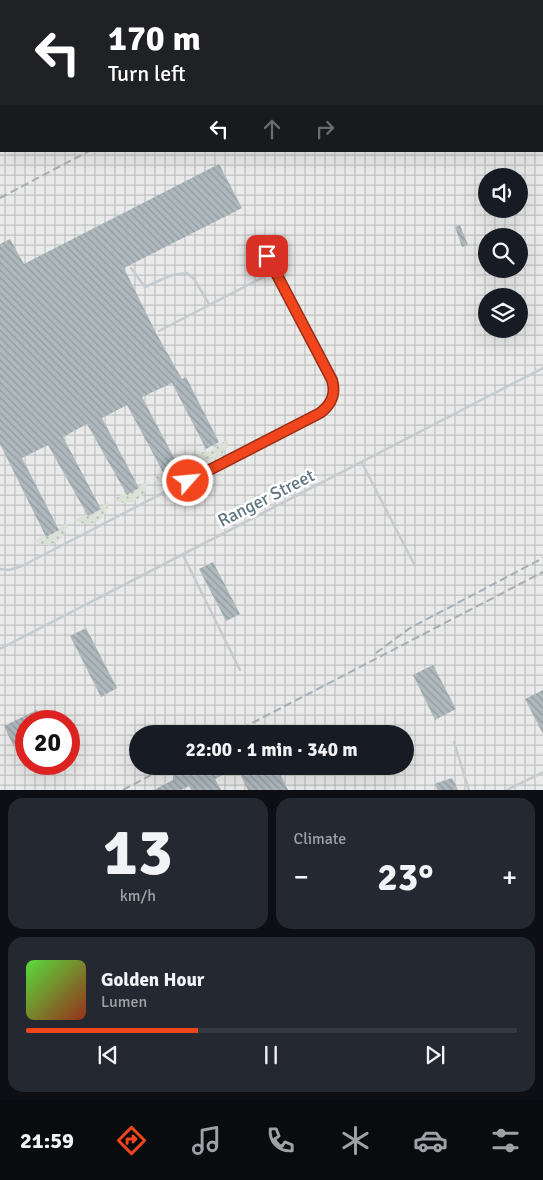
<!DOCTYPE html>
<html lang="en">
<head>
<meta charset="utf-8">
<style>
	:root { --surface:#171b24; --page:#242831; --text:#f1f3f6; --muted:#9ea1a6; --line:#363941; --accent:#f1451d }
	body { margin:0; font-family:Signika,sans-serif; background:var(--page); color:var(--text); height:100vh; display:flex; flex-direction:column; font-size:19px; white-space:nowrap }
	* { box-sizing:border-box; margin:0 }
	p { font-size:16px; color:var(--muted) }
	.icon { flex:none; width:28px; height:28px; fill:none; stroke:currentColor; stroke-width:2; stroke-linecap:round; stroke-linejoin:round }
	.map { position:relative; height:790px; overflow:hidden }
	.drawer { display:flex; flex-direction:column; gap:8px; padding:8px; background:#0d0f14; flex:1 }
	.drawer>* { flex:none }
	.guide { position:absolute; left:0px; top:0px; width:544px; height:152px; box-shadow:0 5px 20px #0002; background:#202124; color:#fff; overflow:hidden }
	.fabs { position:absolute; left:478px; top:168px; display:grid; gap:10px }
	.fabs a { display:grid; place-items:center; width:50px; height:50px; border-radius:50%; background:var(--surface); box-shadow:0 5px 20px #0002; font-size:25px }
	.speed { position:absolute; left:15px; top:710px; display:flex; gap:10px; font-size:25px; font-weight:700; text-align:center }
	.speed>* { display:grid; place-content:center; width:65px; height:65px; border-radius:50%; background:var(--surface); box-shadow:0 5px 20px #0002; line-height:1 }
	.speed .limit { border:8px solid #d22; background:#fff; color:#111 }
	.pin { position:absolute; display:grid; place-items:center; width:42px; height:42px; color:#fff; margin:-21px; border-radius:10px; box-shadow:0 2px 8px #0006 }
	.me { position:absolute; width:55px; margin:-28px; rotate:63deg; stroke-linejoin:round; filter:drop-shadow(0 0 4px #0008) }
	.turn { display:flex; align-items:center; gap:18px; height:105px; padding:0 25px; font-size:22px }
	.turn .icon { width:65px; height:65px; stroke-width:2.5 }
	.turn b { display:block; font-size:35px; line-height:42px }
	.lanes { display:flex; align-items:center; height:48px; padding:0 25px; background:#0003; justify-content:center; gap:25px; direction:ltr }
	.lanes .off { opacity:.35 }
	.big { font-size:38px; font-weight:700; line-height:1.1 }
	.drawer .card { flex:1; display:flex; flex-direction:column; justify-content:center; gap:8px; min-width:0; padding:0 18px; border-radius:15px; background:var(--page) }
	.drawer .dial { align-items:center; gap:0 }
	.dial b { font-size:65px; line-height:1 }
	.song { display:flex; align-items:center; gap:15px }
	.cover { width:60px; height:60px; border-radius:8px; background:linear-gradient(135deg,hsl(110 70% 55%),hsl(10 70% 35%)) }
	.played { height:5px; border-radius:2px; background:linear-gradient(90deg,var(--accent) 35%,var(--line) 35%) }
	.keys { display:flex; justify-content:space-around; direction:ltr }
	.heat { display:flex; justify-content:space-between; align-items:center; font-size:28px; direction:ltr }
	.drawer .tiles { flex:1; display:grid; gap:8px; grid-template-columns:1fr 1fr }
	.card:last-child { grid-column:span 2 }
	.trip { position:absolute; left:129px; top:725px; width:285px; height:50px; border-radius:25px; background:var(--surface); box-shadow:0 5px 20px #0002; font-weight:700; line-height:50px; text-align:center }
	.tab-bar { display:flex; height:80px; justify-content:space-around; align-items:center; background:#090b0e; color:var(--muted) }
	.tab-bar .icon { width:35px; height:35px }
	.tab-bar .active { color:var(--accent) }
	.tab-bar b { font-size:22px; color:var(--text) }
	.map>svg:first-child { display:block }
	.industrial { fill:url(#industrial-grid); fill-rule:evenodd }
	.green { fill:url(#green-dots) }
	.building { fill:url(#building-back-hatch) }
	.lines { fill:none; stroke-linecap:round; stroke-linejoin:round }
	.path { stroke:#bfc2c4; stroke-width:1; stroke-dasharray:2.5 2.5; stroke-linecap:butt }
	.service { stroke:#c6cbce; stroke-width:2.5 }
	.rail { stroke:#a6aeb3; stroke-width:2; stroke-dasharray:8 4; stroke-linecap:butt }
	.route-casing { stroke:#9d2d13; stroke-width:12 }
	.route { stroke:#f1451d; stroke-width:9 }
	.labels { text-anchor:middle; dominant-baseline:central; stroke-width:5; stroke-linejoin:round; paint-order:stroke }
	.street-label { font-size:18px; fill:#617683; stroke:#fff }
</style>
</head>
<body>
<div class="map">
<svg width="543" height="790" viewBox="0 0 543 790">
	<defs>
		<pattern id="industrial-grid" width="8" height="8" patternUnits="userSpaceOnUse" patternTransform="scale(1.25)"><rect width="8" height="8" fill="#e9eae9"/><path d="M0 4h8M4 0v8" fill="none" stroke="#c0c2c2"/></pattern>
		<pattern id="green-dots" width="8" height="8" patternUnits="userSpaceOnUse" patternTransform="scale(1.25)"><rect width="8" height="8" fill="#dae1d6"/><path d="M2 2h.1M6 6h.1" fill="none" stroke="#b4bbb3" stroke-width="1.8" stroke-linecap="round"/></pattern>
		<pattern id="building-back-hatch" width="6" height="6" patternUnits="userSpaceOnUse" patternTransform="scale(1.25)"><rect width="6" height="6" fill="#aeb8bd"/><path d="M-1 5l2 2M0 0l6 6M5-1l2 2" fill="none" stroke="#919a9f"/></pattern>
	</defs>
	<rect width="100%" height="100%" fill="#f9f9f6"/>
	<path class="industrial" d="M0 0H543V790H0ZM1 1H542V151H1ZM486 176H519V209H486ZM486 236H519V269H486ZM486 296H519V329H486ZM26 721H69V764H26ZM138 734H405V766H138Z"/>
	<path class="green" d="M228 439C228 454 217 459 204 461L195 457 206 450 207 453Z
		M185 461C186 478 166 488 152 479L163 473 165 476 179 469 177 465Z
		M147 481C148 498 127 509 114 499L125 493 127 495Z
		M108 502C109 519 89 530 75 520L87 514 88 516Z
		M67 523C68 540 47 551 34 541L45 535 46 537Z"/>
	<path class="building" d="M219 164 242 208 124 268 156 333 182 379 186 377 219 442 206 449 172 383 142 397 180 469 165 476 127 405 102 418 139 488 127 495 87 424 63 437 101 509 88 516 48 445 22 458 59 530 46 537 0 444V244L10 239 24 264Z
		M460 225 468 245 462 247 455 227Z
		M213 562 240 614 226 621 199 569Z
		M86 628 117 688 101 697 70 636Z
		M433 665 456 709 435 720 413 675Z
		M543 690V734L525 699Z
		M37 710 43 721H26V741L14 747 4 726Z
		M185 766H225L228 772 215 779 221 790H191L189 786 181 790H154L173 780V769Z
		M236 766H276L288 790H248Z
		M452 778 458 790H438L434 784Z"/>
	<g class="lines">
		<path class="path" d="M94 1 96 0
			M0 40 1 39"/>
		<path class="service" d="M213 0 214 1
			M310 1 312 0
			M131 268 145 287 172 275 187 273 194 279 209 304
			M159 331 275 271
			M362 463 414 564
			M183 555 240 670
			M0 569 9 570 22 566 327 408 333 395 332 380 259 240
			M0 649 543 368
			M454 742 469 790
			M507 790 543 772"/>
		<path class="rail" d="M378 1 380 0
			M0 198 89 151
			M376 653 410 628 543 558
			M231 734 543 572
			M123 790 168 766"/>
	</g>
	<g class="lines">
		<defs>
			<path id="route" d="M188 481 320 413C332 404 336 394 332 380L267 256"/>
		</defs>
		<use href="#route" class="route-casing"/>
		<use href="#route" class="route"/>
	</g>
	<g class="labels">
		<g class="street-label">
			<text transform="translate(266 498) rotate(-27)">Ranger Street</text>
		</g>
	</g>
</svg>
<div class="fabs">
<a><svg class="icon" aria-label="sound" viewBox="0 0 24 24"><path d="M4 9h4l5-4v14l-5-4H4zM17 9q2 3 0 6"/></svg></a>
<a><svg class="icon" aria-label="search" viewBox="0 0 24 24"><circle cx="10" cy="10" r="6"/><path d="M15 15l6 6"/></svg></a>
<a><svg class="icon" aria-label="layers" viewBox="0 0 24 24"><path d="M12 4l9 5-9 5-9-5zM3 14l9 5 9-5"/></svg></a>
</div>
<div class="speed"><div class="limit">20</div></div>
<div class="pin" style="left:267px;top:256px;background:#d93025"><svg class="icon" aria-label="arrive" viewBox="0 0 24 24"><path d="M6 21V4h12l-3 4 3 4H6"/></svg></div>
<svg class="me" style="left:188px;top:481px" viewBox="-20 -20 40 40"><circle r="17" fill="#f1451d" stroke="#fff" stroke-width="3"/><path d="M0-11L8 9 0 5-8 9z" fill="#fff"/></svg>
<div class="trip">22:00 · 1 min · 340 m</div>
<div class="guide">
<div class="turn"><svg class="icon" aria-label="left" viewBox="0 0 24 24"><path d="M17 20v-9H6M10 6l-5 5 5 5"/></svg><div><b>170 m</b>Turn left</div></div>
<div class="lanes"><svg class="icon" aria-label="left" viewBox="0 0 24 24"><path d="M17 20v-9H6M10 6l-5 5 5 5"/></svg><svg class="icon off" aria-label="ahead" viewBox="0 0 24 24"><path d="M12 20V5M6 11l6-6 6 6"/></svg><svg class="icon off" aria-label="right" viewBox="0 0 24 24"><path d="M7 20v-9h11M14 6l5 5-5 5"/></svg></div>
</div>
</div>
<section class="drawer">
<div class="tiles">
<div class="card dial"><b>13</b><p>km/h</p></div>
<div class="card"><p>Climate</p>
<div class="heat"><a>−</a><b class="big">23°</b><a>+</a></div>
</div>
<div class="card">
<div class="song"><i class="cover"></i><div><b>Golden Hour</b><p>Lumen</p></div></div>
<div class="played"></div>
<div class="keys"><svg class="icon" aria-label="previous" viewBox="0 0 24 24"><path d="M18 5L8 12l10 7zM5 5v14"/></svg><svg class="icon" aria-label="pause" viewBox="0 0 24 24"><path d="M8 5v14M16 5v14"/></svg><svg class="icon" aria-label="next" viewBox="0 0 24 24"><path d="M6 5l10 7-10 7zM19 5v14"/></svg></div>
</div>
</div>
</section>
<nav class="tab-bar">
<b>21:59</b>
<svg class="icon active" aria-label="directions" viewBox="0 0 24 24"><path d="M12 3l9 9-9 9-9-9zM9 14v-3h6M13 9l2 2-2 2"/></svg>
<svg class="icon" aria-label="music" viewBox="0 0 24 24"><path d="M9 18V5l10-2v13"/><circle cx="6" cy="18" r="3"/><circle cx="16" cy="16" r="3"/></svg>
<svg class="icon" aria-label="phone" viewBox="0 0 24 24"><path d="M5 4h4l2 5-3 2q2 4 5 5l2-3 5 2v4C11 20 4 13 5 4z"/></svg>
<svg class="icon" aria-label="climate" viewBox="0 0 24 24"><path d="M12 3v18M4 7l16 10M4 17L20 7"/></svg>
<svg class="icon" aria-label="car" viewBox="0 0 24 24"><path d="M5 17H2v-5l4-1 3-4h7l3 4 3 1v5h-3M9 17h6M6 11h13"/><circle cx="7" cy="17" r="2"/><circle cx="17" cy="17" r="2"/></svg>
<svg class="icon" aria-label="filters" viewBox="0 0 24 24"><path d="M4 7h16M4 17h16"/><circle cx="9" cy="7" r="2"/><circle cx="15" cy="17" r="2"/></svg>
</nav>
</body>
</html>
